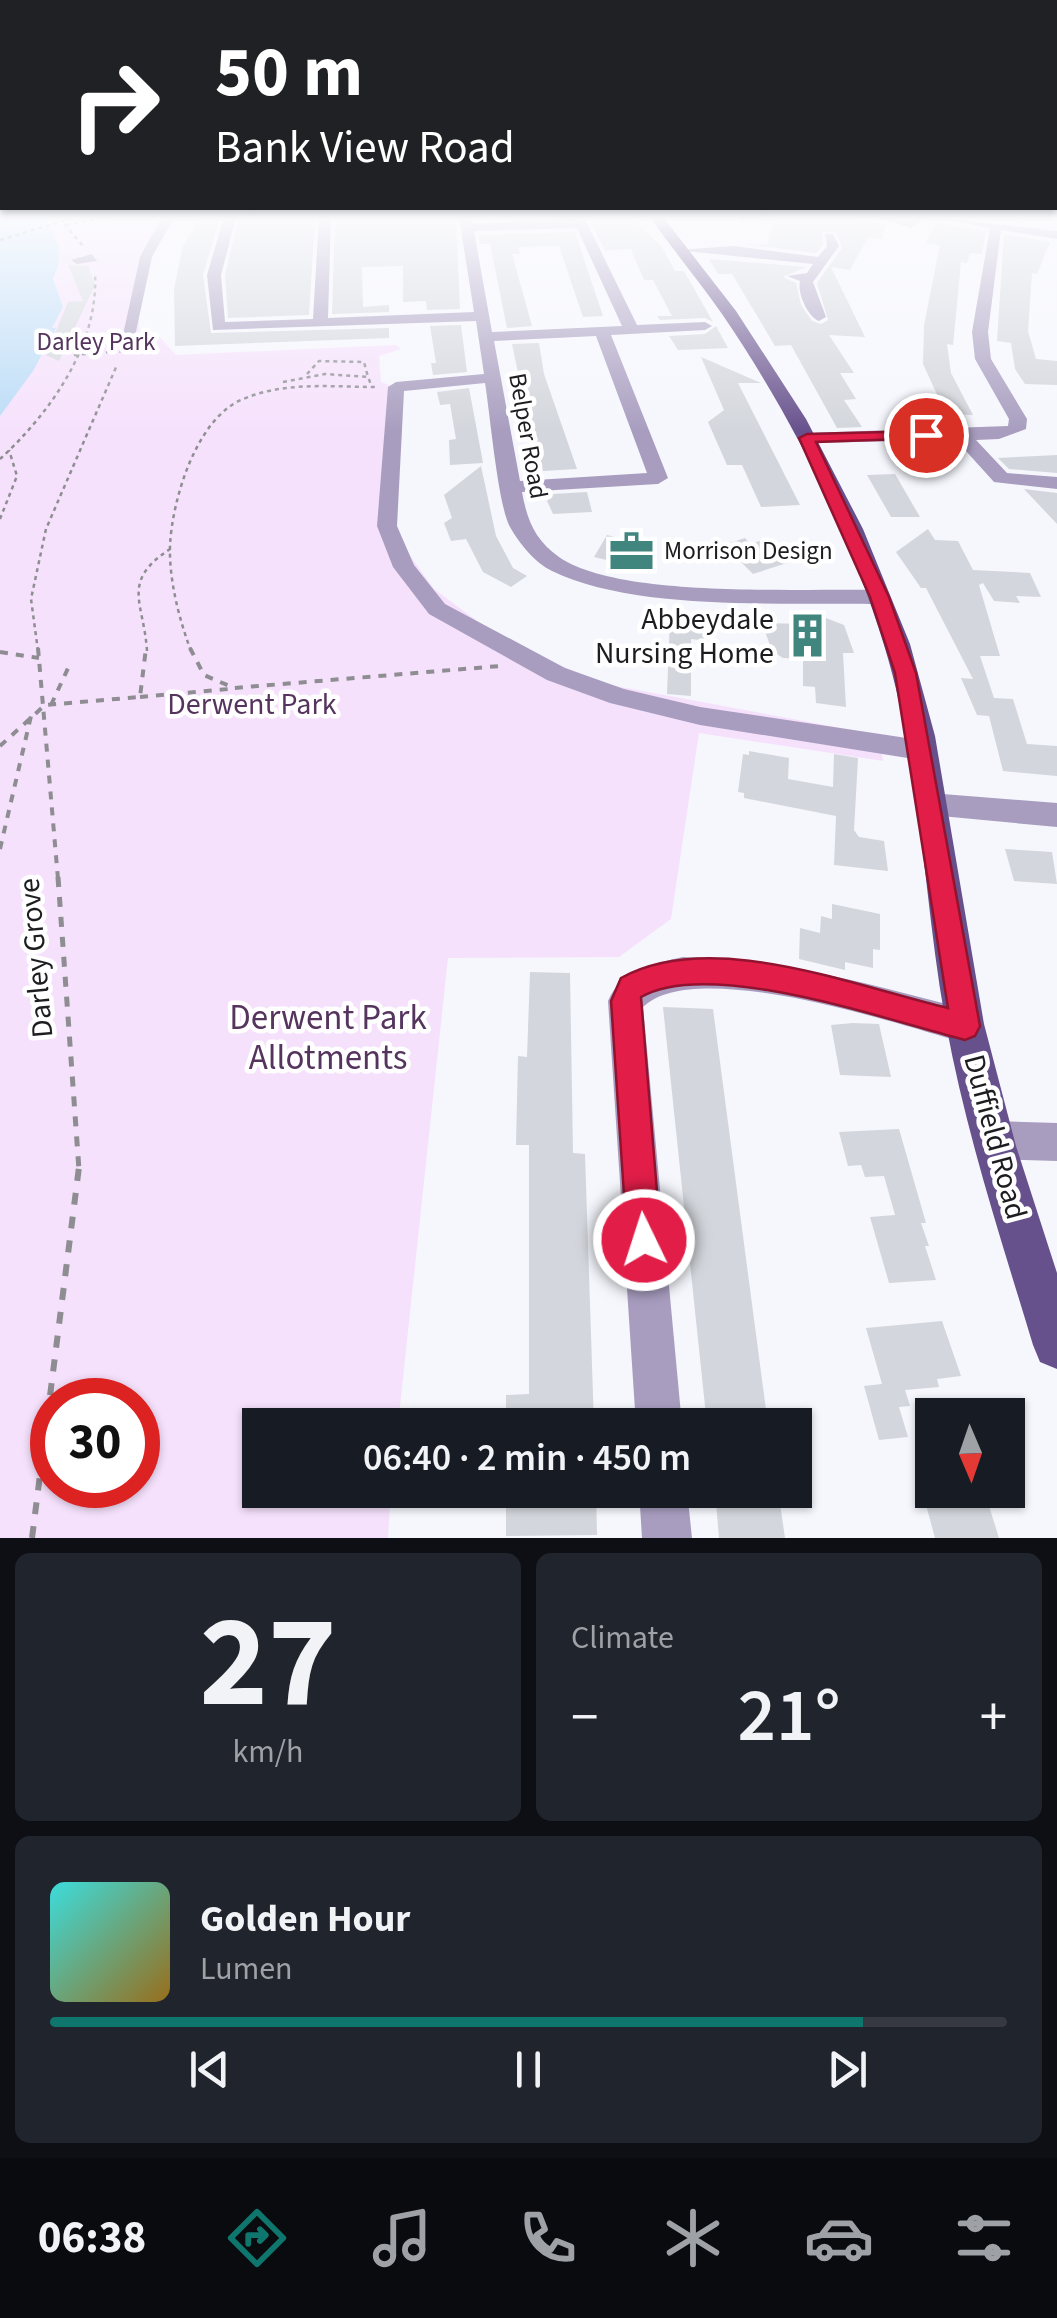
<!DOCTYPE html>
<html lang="en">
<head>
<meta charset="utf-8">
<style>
	:root { --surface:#171b24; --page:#20242c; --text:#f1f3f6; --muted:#9ea1a6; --line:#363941; --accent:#0f766e }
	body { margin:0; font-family:"Source Sans 3",sans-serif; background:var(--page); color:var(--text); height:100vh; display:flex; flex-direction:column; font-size:38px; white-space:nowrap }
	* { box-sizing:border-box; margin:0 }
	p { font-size:32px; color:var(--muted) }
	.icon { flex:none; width:55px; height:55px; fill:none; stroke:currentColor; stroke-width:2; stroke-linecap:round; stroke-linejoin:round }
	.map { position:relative; height:1538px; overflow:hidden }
	.sheet { display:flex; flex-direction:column; gap:15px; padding:15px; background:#0d0f14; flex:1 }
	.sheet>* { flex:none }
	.banner { position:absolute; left:0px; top:0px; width:1058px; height:210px; box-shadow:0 2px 8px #0004; background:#202124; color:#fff; overflow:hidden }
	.needle { width:65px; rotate:178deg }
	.tools { position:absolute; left:915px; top:1398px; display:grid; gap:20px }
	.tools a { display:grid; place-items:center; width:110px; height:110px; border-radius:0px; background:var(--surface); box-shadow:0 2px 8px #0004; font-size:50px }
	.speed { position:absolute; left:30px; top:1378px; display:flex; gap:20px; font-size:50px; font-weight:700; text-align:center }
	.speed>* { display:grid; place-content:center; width:130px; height:130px; border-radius:50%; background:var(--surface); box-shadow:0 2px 8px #0004; line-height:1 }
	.speed .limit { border:15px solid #d22; background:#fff; color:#111 }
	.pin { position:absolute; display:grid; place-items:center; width:85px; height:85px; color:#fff; margin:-42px; border:5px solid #fff; border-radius:50%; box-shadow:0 2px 10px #0007 }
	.me { position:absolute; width:110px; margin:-55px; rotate:356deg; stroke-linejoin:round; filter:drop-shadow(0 0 8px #0008) }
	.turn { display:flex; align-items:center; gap:35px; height:210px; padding:0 50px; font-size:45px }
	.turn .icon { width:130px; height:130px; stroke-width:2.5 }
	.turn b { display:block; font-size:70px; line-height:85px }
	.big { font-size:75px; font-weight:600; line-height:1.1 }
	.sheet .tile { flex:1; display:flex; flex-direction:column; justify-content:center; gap:15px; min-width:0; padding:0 35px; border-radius:15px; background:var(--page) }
	.sheet .dial { align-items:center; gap:0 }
	.dial b { font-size:130px; line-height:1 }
	.song { display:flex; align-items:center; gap:30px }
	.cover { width:120px; height:120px; border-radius:15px; background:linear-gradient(135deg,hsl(180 70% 55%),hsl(40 70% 35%)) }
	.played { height:10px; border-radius:5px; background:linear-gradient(90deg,var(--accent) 85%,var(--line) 85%) }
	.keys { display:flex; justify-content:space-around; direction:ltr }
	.heat { display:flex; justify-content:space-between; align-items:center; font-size:55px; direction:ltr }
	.sheet .tiles { flex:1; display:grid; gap:15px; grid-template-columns:1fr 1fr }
	.tile:last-child { grid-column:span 2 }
	.trip { position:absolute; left:242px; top:1408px; width:570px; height:100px; border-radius:0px; background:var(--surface); box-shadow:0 2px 8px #0004; font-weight:600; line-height:100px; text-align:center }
	.menu { display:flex; height:160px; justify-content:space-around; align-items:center; background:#090b0e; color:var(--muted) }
	.menu .icon { width:70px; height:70px }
	.menu .selected { color:var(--accent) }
	.menu b { font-size:45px; color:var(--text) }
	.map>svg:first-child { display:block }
	.green { fill:#f6e1fc; fill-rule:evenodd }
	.water { fill:#bbdcf7 }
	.building { fill:#d3d6dc }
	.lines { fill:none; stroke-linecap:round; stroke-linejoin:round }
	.path-far3 { stroke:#8d8d92; stroke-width:2.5; stroke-dasharray:4 4; stroke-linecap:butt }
	.path-far2 { stroke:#8d8d92; stroke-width:4; stroke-dasharray:8 8; stroke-linecap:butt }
	.path-far1 { stroke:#8d8d92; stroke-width:5; stroke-dasharray:10 10; stroke-linecap:butt }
	.path { stroke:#8d8d92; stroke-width:6; stroke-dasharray:12 12; stroke-linecap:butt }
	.minor { fill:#a89dbf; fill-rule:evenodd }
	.major { fill:#67518c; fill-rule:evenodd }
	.path-bridge { stroke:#8d8d92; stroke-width:2.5; stroke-dasharray:4 4; stroke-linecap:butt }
	.route { fill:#e11d48; stroke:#92132f; stroke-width:2.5 }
	.labels { text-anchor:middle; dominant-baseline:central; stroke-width:9; stroke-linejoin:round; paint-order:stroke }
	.far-park-label { font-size:25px; fill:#55345e; stroke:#fff }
	.far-street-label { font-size:25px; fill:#1d1d20; stroke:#fff }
	.far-poi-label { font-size:25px; fill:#1d1d20; stroke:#fff; text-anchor:start }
	.poi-label { font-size:30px; fill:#1d1d20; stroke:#fff; text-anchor:end }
	.park-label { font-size:30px; fill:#55345e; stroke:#fff }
	.street-label { font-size:30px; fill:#1d1d20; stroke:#fff }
	.near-park-label { font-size:35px; fill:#55345e; stroke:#fff }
</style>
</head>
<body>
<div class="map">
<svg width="1057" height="1538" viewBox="0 0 1057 1538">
	<rect width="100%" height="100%" fill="#f6f7fd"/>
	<path class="green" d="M41 217H163C136 263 135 285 140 337L159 336 176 355 396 345 401 349 379 356 381 382 397 388 393 532 434 589 507 643 605 684 879 735 883 761 699 733 671 919 619 957 448 958 398 1425H260V1490H391L388 1538H0V416L47 347 61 302 53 278C66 256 58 238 41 217ZM52 1400H138V1485H52Z"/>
	<path class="water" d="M0 217H41C60 241 65 253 53 279L63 307 52 328H56L33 371 0 416Z"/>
	<path class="building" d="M200 217H220L203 275 211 333 389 328V338L175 346 174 289 183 246Z
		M239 217H315L309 315 228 318 225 275Z
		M335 217H456L460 309 427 310 426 301 403 302V266L362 267 363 307 389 305V312L332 314Z
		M588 217H631L662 247 675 271H684L713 322 705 318 660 320 657 316H672L653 280H644L631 249 605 250Z
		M775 217H847L886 224 882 239 868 237 850 270 831 267 865 337 829 335 854 373H840L856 399 844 400 862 427 837 428 791 345 775 346 732 274H718L709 259 806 267 783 277 796 283 801 305 812 321 821 324 828 320 817 283 842 248 836 232H822L823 245 816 253 744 244 767 245Z
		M936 223 986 231 982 254 970 253 967 263 961 262 953 345 947 344 951 373 973 415 946 414 923 364 924 325 940 245 926 243Z
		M575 232 603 316 583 317 559 246 518 247 520 254H512L532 326 507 328 490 244H480L478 235Z
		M1004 234 1050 242 1037 274 1032 273 1028 331 1036 359 1057 361V385L1025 384 1015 369 1011 343 997 341Z
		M68 265 88 266 95 285 59 361 46 355 68 302 83 301Z
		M461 325 467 372 433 375 431 363H436L430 326Z
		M716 326 728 348 678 350 669 336 705 334Z
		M539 343 544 374 577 469 543 471 533 425H529L512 344Z
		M701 357 761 383H738L800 505 761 507 742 465H727L708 422 724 410Z
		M469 388 483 463 450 465 449 440 456 439 450 404 440 405 437 392Z
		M1057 455V473L1009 469 998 458Z
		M481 466 496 536 513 568 527 576 511 587 483 572 466 539 451 541 444 523 452 518 444 495Z
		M895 474 920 517H891L867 475Z
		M1024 489 1057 493V524Z
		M587 492 592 512 553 514 547 501 553 494Z
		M928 529 935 540 958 541 973 570 1030 573 1041 597 1016 596 1020 603 994 601 983 583 979 585 1000 656H980L994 698 1013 699 1027 744 1057 746V776L1003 771 989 716 977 715 961 678 973 679 926 588H921L896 552Z
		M607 535 643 544 632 566 594 557Z
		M745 538 750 544 763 540 787 563 753 574 724 545Z
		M818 615 844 625 854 653H843L846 707 816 703 815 687 803 686V659L783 658 772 651 762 623 806 624Z
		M670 618 708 623 707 641 691 639V696L667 694Z
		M749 751 789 758 788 779 833 787 834 754 858 758 854 830 859 837 884 841 888 871 834 865 836 816 744 798V793L738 792 743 754 749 755Z
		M1005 849 1052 852 1057 884 1014 881Z
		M832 904 880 914V950L873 949V968L845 962V970L799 959 800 928 820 933 821 916 832 919Z
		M530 972 570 973 573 1153 585 1154 594 1425H506V1395L529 1394V1145H516L518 1056 527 1057Z
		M663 1007 713 1009 768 1425H707Z
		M853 1023 879 1024 891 1077 840 1075 831 1025Z
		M899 1129 926 1223H921L929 1246H925L936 1280 889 1283 870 1217 895 1215 884 1176 865 1177 861 1165 848 1166 839 1132Z
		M942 1321 961 1376 937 1379 939 1387 905 1390 910 1406 899 1407 908 1437 879 1440 864 1386 882 1384 866 1328Z
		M506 1490H596L597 1535 506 1536Z
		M715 1490H778L785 1538H719Z
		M922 1490H984L999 1538H935Z"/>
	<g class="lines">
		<path class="path-far3" d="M64 224 84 247
			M66 225 106 217
			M74 355 109 352
			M307 374 319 361 364 362 368 377
			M283 382 325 374 368 377 372 387
			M0 459C50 413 99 345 95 273
			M0 519 17 476 9 450
			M38 651 31 599 46 529 117 365
			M147 651C144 602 120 582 170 549
			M191 651C179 619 169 580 170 546 172 500 196 420 241 400 283 381 332 387 377 387"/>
		<path class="path-far2" d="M38 648 58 879
			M190 648 204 675 234 688 500 666
			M0 652 39 658
			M140 697 229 689
			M51 705 70 664
			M0 746 45 705 140 697 146 648
			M0 849 31 716"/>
		<path class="path-far1" d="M58 877 79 1170"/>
		<path class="path" d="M32 1538 79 1167"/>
		<path class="minor" d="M162 217H174L152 257 132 350 119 353 140 257Z
			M224 217H236L221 275 225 322 313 319 319 217H331L328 318 474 312 459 217H471L472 224 584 217 637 325 705 322 712 326 705 330 611 335 668 478 658 484 522 492C527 520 535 540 559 557 619 599 803 588 879 590L890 597 879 604C785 602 637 612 552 571 535 563 519 543 510 527 498 506 490 413 485 383L404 391 397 526 414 565 445 604 565 668 624 689 700 707 920 740 930 743 933 750 930 757 920 760 700 725 610 703 547 680 429 614 393 567 377 526 388 387 396 382 484 374 476 321 213 330 207 275ZM577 228 622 326 492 332 474 231ZM596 336 647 473 520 481 494 341Z
			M736 217H758L741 222Z
			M875 217H927L911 228Z
			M931 217 1057 231V239L1001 230 988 332 991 359 1027 419 1026 429 999 439 976 440 1007 473 1057 477V489L994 482 956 440 807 443 798 438 807 433 1008 426 1009 419 975 359 972 332 990 228Z
			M825 234H833L839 246 813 282 826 317 819 321C808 317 797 293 800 281L787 276 807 273 813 264 676 250 734 246 818 257 827 246Z
			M92 254 97 261 77 264 71 260Z
			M930 793 1057 803V827L930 815 920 812 916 804 920 796Z
			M683 957C780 959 872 984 965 1009L977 1014 982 1026 977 1038 965 1043C898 1024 695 956 643 1007L682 1425H636L608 1001C622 969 652 964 683 957Z
			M994 1121 1057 1123V1161L994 1159 981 1153 975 1140 981 1127Z
			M639 1490H687L692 1538H642Z"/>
		<path class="major" d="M650 217H663L736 311 806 419 863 529 910 644 935 736 984 1024 1016 1146 1057 1273V1369L1040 1362 1033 1345C1001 1239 966 1133 946 1024 923 898 922 768 884 645 848 528 791 415 722 314 699 281 673 250 650 217Z"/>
		<path class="path-bridge" d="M0 240 76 217"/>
	</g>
	<linearGradient id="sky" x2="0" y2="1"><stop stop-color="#96c4ee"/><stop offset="0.5" stop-color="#fbfbfe"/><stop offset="1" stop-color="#fbfbfe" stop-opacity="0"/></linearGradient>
	<rect width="1057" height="432" fill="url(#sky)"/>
	<path class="route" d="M926 431 932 432V438L816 442 889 597 916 673 980 1026 975 1036 965 1040C889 1021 710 957 641 997L661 1240 656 1252 644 1257 632 1252 627 1240 611 1001 621 978C711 928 854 986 948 1008L895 673 870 597 799 438 807 434Z"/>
	<defs>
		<symbol id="office-bare" viewBox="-9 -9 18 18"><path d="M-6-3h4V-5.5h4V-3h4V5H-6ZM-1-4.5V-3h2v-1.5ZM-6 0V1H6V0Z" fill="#40867f" stroke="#fff" stroke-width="2.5" paint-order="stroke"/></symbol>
		<symbol id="building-bare" viewBox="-9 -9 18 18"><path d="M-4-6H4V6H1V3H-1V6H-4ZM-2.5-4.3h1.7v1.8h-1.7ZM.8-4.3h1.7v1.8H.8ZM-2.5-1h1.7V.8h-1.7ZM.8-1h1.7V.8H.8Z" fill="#40867f" stroke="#fff" stroke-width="2.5" paint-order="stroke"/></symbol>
	</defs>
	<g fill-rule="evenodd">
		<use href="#office-bare" x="600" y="520" width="63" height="63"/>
		<use href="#building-bare" x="776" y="604" width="63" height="63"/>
	</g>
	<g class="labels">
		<g class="far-park-label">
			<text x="96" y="342">Darley Park</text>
		</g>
		<g class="far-street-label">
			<text transform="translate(528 436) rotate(80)">Belper Road</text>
		</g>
		<g class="far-poi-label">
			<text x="664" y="551">Morrison Design</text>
		</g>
		<g class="poi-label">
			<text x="774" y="619">Abbeydale<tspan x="774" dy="34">Nursing Home</tspan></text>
		</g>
		<g class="park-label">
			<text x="252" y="704">Derwent Park</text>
		</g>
		<g class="street-label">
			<text transform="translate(36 958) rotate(-95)">Darley Grove</text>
			<text transform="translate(995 1137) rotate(75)">Duffield Road</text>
		</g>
		<g class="near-park-label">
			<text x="328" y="1018">Derwent Park<tspan x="328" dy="40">Allotments</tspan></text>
		</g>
	</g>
</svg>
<div class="tools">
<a><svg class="needle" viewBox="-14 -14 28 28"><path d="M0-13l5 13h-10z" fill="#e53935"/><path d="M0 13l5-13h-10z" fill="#9ea1a6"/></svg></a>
</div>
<div class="speed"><div class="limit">30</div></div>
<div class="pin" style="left:926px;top:435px;background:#d93025"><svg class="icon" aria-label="arrive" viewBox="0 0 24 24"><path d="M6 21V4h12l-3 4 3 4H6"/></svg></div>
<svg class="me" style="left:644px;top:1240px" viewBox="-20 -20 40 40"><circle r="17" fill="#e11d48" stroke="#fff" stroke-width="3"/><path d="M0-11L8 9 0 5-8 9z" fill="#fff"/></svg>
<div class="trip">06:40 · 2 min · 450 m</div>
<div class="banner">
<div class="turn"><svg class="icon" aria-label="right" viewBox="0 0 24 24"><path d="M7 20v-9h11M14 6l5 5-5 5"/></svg><div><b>50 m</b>Bank View Road</div></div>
</div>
</div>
<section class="sheet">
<div class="tiles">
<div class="tile dial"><b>27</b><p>km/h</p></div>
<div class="tile"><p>Climate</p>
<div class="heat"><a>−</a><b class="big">21°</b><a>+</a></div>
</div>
<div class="tile">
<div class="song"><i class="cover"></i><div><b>Golden Hour</b><p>Lumen</p></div></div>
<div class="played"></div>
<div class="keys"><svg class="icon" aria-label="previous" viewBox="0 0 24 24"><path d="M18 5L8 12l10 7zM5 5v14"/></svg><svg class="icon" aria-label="pause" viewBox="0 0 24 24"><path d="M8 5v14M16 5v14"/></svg><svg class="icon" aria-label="next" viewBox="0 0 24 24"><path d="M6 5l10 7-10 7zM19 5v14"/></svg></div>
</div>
</div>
</section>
<nav class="menu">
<b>06:38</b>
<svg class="icon selected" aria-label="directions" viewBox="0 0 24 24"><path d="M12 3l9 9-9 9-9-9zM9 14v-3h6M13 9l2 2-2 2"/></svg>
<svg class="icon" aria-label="music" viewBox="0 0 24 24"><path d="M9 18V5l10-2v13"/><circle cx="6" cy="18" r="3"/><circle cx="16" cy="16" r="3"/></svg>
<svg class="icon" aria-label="phone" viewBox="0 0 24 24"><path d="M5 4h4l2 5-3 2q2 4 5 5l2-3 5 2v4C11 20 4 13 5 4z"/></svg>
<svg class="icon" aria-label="climate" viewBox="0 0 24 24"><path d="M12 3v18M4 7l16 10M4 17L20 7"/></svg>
<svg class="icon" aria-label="car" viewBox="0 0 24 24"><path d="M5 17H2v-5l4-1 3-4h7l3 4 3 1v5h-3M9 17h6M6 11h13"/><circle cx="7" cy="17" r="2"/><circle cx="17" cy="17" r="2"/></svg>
<svg class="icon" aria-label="filters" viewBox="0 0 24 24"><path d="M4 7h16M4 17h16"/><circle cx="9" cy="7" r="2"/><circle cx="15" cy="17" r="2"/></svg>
</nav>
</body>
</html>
